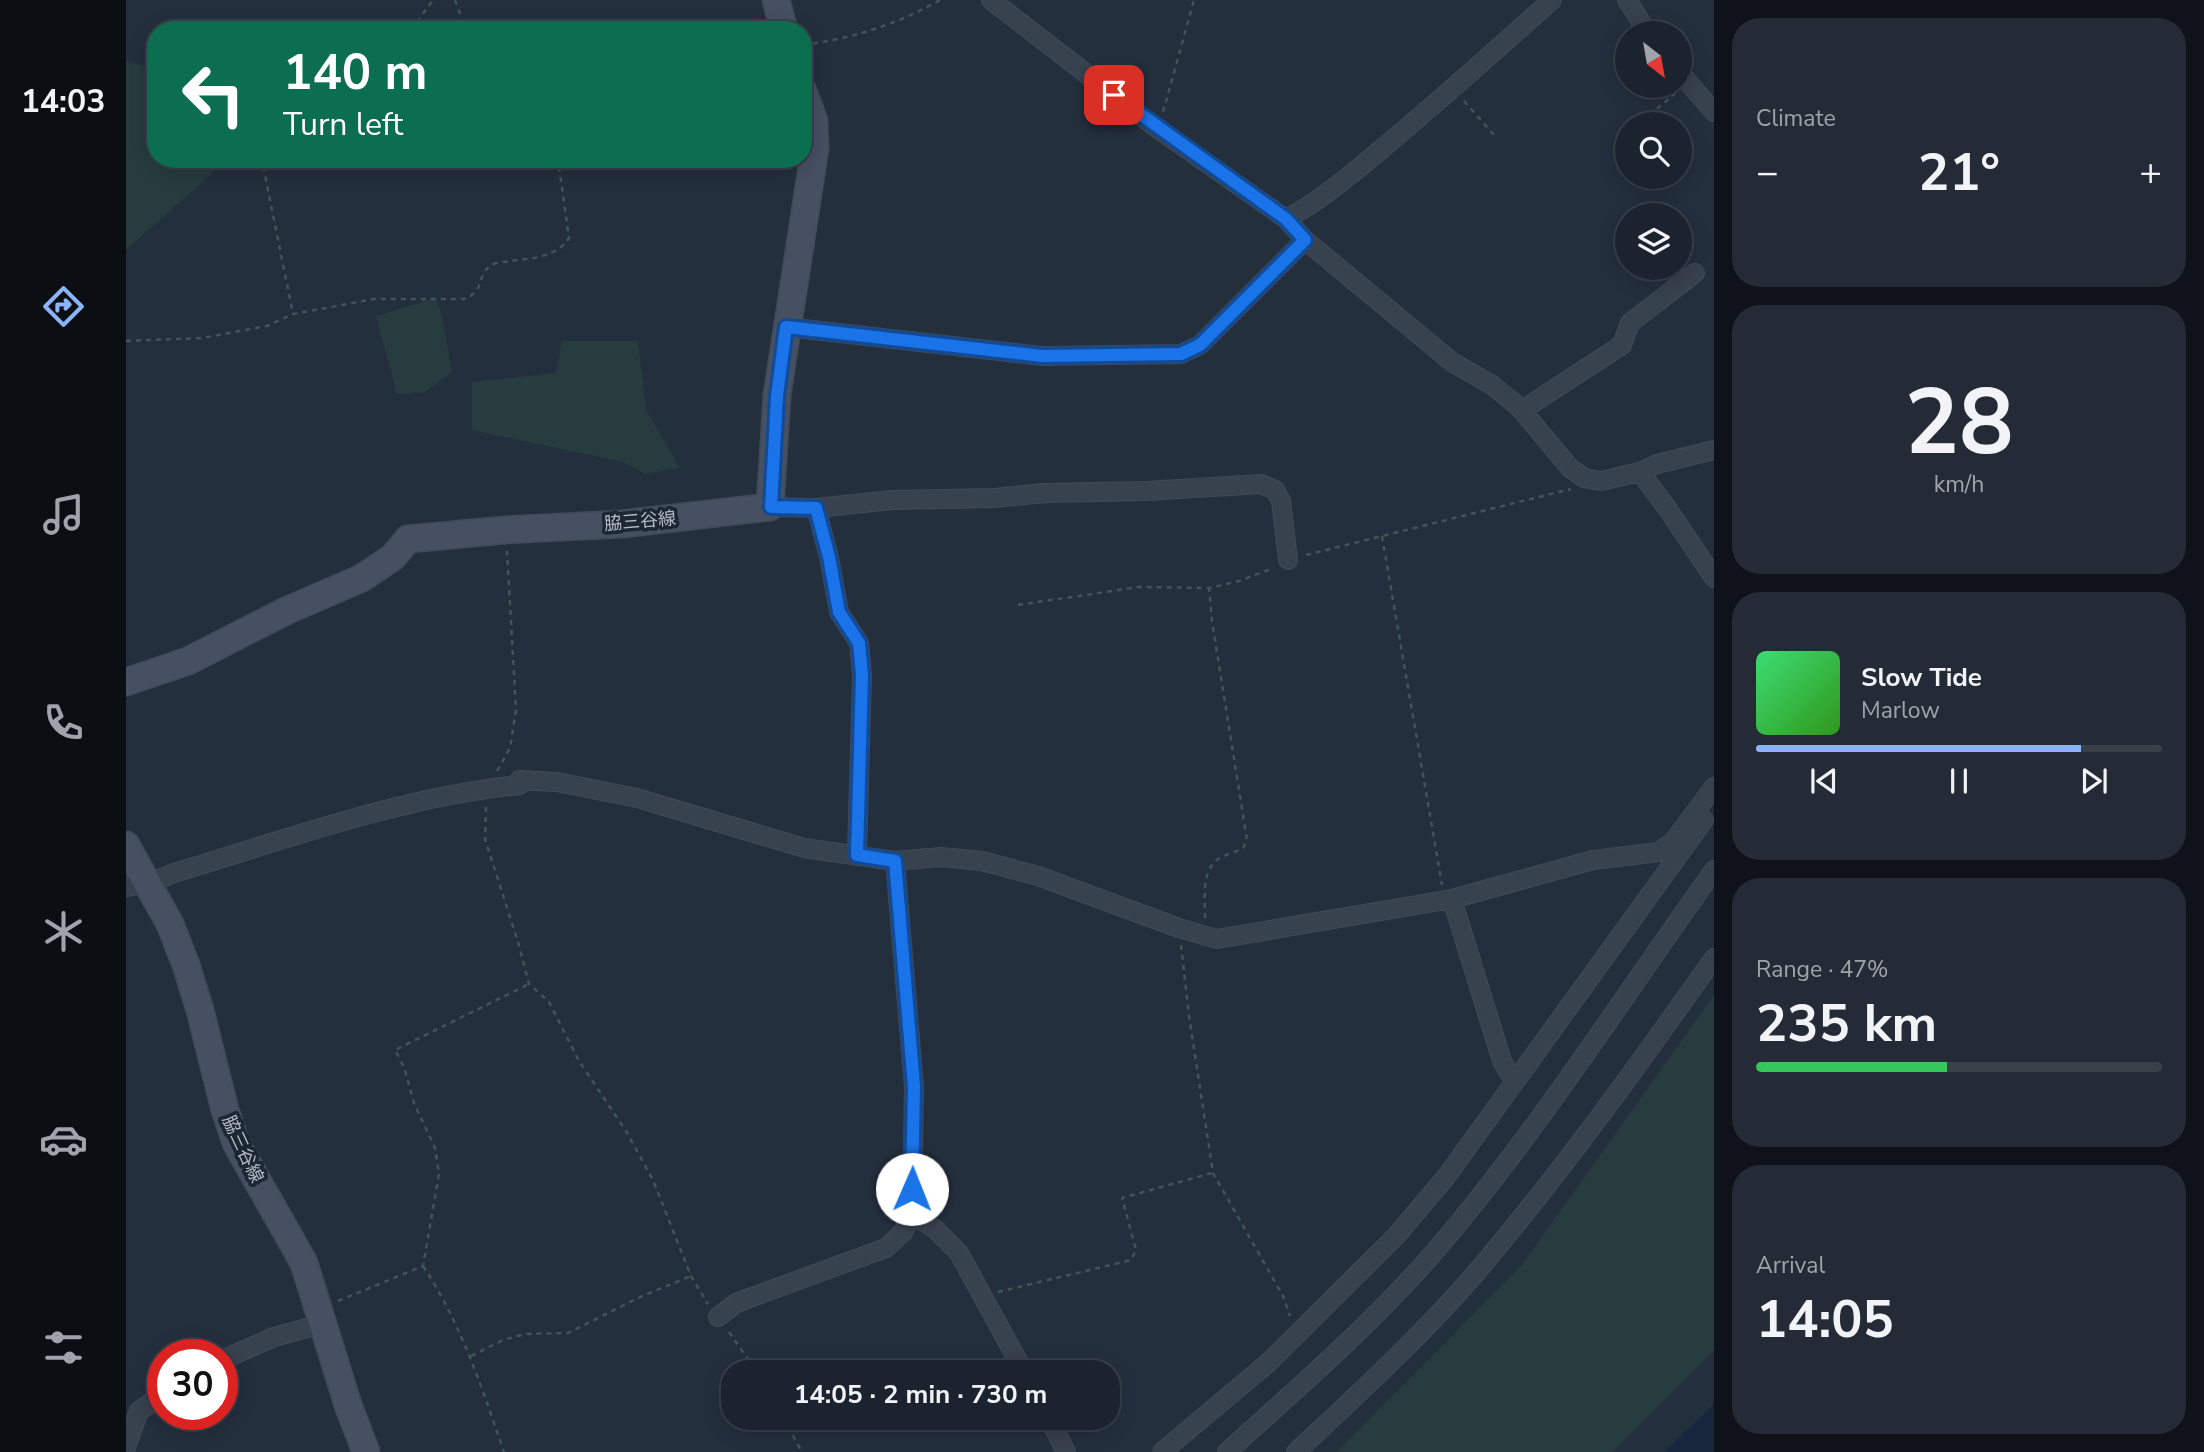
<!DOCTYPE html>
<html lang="en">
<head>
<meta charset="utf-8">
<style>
	:root { --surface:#1b232e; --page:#242b36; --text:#f1f3f6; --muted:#a0a4aa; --line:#39404a; --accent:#8ab4f8 }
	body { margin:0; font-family:"Nunito Sans","Noto Sans JP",sans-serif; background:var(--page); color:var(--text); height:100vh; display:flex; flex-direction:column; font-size:26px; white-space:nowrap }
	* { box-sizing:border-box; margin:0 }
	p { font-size:23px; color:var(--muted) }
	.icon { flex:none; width:38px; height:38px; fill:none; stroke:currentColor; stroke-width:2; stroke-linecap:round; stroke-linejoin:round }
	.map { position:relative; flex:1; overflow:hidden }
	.sheet { display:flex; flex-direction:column; gap:18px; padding:18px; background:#0f1319; width:490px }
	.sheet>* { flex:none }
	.guide { position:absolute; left:21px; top:21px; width:665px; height:147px; border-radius:28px; box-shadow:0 4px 18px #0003,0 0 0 2px var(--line); background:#0b6e4f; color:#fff; overflow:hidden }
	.needle { width:46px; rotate:149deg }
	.fabs { position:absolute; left:1489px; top:21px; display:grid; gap:14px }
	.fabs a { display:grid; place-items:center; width:77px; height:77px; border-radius:50%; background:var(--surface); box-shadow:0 4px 18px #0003,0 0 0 2px var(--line); font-size:35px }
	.speed { position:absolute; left:21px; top:1339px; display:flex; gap:14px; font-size:35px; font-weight:700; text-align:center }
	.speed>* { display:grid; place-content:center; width:91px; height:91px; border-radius:50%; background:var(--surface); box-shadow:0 4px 18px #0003,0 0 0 2px var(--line); line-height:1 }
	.speed .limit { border:10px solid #d22; background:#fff; color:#111 }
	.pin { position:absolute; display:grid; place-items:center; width:60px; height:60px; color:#fff; margin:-30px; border-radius:14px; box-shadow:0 4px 10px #0006 }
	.me { position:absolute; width:77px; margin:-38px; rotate:1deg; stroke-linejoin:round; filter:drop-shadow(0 0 5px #0008) }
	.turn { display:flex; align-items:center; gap:24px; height:147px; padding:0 21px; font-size:32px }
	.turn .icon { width:91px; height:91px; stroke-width:2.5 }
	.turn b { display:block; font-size:49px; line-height:60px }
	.big { font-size:52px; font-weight:700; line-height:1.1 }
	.sheet .widget { flex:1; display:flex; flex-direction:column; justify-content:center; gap:10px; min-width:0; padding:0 24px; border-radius:28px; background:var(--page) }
	.sheet .dial { align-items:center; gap:0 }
	.dial b { font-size:91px; line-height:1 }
	.song { display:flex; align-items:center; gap:21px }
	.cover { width:84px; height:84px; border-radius:10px; background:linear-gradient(135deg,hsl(140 70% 55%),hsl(110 70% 35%)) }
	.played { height:7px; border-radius:4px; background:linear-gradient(90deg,var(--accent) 80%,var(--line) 80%) }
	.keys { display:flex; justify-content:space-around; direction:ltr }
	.heat { display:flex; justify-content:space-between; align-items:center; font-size:38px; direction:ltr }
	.charge { height:10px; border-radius:5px; background:linear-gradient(90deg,#34c759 47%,var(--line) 0) }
	.trip { position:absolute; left:595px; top:1360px; width:399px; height:70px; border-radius:28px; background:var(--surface); box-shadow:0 4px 18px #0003,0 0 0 2px var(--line); font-weight:700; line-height:70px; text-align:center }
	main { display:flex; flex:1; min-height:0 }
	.tab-bar { display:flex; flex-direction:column; width:126px; justify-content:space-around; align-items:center; background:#0b0e12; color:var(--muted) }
	.tab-bar .icon { width:49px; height:49px }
	.tab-bar .selected { color:var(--accent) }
	.tab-bar b { font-size:32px; color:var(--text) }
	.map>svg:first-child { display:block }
	.green { fill:#263c3f }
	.water { fill:#17263c }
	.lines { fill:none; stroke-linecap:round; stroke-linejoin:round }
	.street-casing { stroke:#414a57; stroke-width:20 }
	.secondary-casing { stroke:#414a57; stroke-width:29 }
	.path { stroke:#3f5557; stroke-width:2.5; stroke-dasharray:5 5; stroke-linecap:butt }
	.street { stroke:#38414e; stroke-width:18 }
	.secondary { stroke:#465061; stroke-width:26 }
	.route-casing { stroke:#114b97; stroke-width:18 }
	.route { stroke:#1a73e8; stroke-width:12 }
	.labels { text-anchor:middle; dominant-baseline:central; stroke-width:7; stroke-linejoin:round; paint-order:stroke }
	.street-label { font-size:18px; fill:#b4bcc9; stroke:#1d2633 }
</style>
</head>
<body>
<main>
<nav class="tab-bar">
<b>14:03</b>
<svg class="icon selected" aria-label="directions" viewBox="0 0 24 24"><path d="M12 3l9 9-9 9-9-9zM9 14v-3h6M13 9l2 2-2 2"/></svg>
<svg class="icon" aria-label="music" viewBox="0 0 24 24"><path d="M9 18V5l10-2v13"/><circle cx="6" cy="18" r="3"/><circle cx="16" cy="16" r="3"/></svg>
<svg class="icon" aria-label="phone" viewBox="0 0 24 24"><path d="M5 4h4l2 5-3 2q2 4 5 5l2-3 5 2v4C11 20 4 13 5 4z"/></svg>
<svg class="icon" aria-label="climate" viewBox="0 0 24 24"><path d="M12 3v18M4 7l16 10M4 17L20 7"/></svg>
<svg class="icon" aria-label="car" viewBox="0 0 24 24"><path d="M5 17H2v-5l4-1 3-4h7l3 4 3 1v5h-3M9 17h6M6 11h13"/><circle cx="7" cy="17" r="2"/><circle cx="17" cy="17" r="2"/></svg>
<svg class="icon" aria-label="filters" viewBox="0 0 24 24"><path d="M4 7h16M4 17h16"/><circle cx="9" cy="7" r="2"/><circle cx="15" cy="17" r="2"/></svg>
</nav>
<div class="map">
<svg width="1588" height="1452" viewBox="0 0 1588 1452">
	<rect width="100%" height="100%" fill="#242f3e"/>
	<path class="green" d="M0 62 30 68V159H102L0 250Z
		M310 298 316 316 326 372 299 392 271 394 250 316Z
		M436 341H512L520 410 554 468 519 474 497 462 346 430V382L430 373Z
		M1588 995V1350L1486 1452H1210L1395 1266Z"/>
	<path class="water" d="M1588 1404V1452H1538Z"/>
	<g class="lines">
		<defs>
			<path id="street" d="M865 0 1028 126 1160 219 1179 240 1326 362 1366 385 1393 407 1444 468 1458 478 1475 481 1514 472 1531 464 1588 450
				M1501 0 1522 33
				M1554 73 1588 112
				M1160 219C1198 199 1230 170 1264 142 1319 96 1372 48 1426 0
				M660 327 916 356 1055 354 1074 345 1179 240
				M1396 410 1496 345 1504 323 1569 273
				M1514 472 1543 511 1588 578
				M644 507 690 508 766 500 868 498 919 493 1021 491 1135 484 1149 490 1155 501 1162 560
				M690 508 703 557 713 612 733 643 736 675 731 855
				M0 887 22 884 48 873C158 840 279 796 394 785L393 780 431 782 511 798 678 848 769 861 815 857 856 861 912 876 1053 928 1091 939 1326 899 1467 860 1533 852 1547 842 1588 787
				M1326 899 1376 1061 1383 1073 1392 1078
				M786 1215 808 1228 833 1253 898 1372
				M592 1317 610 1303 760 1248 777 1232 786 1215 788 1087 769 861
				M96 1360 148 1337 196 1324
				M923 1418 940 1452
				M0 1447 13 1411 37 1394
				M1036 1452 1142 1363 1270 1236 1320 1177 1578 820
				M1101 1452C1173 1387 1247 1323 1310 1250 1412 1131 1497 997 1588 870
				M1170 1452C1233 1393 1298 1334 1354 1268 1438 1169 1513 1064 1588 958"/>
			<path id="secondary" d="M650 0 658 30
				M0 682 62 661 160 611 236 578 267 557 282 539 379 530 496 524 644 507 651 395 689 148 688 121 677 91
				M0 845 44 924 60 965 74 1010 99 1110 110 1143 178 1263 222 1405 240 1452"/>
		</defs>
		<use href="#street" class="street-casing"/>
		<use href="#secondary" class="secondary-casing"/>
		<path class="path" d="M329 0 340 30
			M285 30 307 0
			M677 45C725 39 772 24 814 0
			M1338 101 1368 135
			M1037 112 1068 0
			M1523 115 1549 94
			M139 159 136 160 167 314
			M0 341 76 338 141 326 167 314 248 299H338C361 291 349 272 368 264 372 262 379 262 384 261 406 258 430 258 443 238L432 159
			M1256 536 1316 885
			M1180 555 1445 489
			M892 605 1013 587 1083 588 1113 581 1148 568
			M371 771 384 748 390 710 381 551
			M360 807 359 839 392 942 403 984 423 1002 453 1061 500 1131 527 1180 565 1276 582 1304
			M1079 918C1079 900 1075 871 1092 859 1099 855 1109 852 1117 848L1121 840 1086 621 1083 588
			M1055 945 1063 1016 1087 1173 1157 1296 1164 1316
			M297 1266C335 1323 356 1388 378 1452
			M872 1292 1005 1260 1010 1250 996 1198 1086 1173
			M212 1301 297 1266 313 1174 309 1148 288 1103 278 1067 269 1050 403 984
			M603 1332 631 1372
			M345 1356 377 1340 399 1334 442 1333 514 1297 565 1276
			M657 1418 676 1452"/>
		<use href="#street" class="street"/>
		<use href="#secondary" class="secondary"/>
	</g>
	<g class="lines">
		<defs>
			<path id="route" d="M786 1189 788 1087 769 861 731 855 736 675 733 643 713 612 703 557 690 508 645 507 651 396 660 327 916 356 1055 354 1074 345 1179 240 1160 219 988 95"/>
		</defs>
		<use href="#route" class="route-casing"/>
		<use href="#route" class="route"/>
	</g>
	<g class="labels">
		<g class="street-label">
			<text transform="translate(514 521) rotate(-5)">脇三谷線</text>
			<text transform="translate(117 1149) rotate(65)">脇三谷線</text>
		</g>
	</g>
</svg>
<div class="fabs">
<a><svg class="needle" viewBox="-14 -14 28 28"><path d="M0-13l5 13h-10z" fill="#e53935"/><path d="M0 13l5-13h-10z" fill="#a0a4aa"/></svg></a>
<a><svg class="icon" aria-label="search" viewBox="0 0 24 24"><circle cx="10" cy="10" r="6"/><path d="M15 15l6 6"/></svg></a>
<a><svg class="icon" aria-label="layers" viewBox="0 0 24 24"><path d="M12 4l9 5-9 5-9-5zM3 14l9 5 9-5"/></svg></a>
</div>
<div class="speed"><div class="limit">30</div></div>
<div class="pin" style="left:988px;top:95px;background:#d93025"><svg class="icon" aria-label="arrive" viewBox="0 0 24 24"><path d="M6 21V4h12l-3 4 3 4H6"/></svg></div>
<svg class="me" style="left:786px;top:1189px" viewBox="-20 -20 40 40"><circle r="19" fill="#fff"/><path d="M0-13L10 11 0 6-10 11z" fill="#1a73e8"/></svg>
<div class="trip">14:05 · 2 min · 730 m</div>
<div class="guide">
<div class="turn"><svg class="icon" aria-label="left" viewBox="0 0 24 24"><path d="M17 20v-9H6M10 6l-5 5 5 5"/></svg><div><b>140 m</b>Turn left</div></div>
</div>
</div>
<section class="sheet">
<div class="widget"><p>Climate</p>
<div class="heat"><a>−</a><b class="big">21°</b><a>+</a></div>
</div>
<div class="widget dial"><b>28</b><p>km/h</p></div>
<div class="widget">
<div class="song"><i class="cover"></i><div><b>Slow Tide</b><p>Marlow</p></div></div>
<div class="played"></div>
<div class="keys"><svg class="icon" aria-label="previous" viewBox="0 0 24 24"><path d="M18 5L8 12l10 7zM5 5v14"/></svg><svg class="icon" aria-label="pause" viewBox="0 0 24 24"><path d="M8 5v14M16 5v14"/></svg><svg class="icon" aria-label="next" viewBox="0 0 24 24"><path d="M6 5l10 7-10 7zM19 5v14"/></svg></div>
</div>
<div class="widget"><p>Range · 47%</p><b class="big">235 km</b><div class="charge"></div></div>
<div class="widget"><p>Arrival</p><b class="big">14:05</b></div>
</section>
</main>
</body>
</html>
